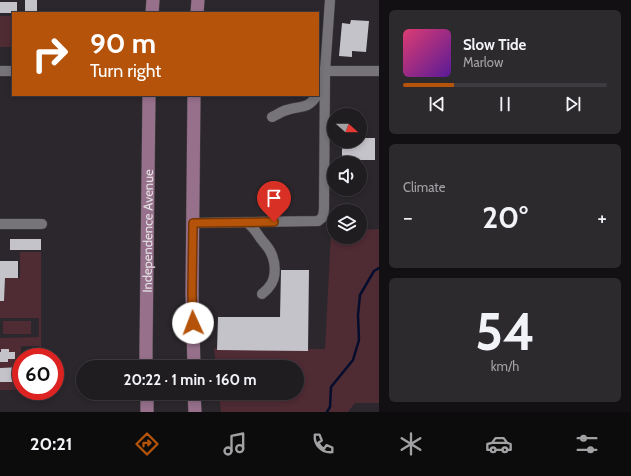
<!DOCTYPE html>
<html lang="en">
<head>
<meta charset="utf-8">
<style>
	:root { --surface:#201d21; --page:#2d2a2e; --text:#f1f3f6; --muted:#a2a2a5; --line:#3d3b3f; --accent:#b45309 }
	body { margin:0; font-family:Cabin,sans-serif; background:var(--page); color:var(--text); height:100vh; display:flex; flex-direction:column; font-size:15px; white-space:nowrap }
	* { box-sizing:border-box; margin:0 }
	p { font-size:13px; color:var(--muted) }
	.icon { flex:none; width:22px; height:22px; fill:none; stroke:currentColor; stroke-width:2; stroke-linecap:round; stroke-linejoin:round }
	.map { position:relative; flex:1; overflow:hidden }
	.panel { display:flex; flex-direction:column; gap:10px; padding:10px; background:#121012; width:252px }
	.panel>* { flex:none }
	.banner { position:absolute; left:12px; top:12px; width:307px; height:84px; border-radius:0px; box-shadow:0 2px 6px #0003,0 0 0 1px var(--line); background:#b45309; color:#fff; overflow:hidden }
	.needle { width:26px; rotate:111deg }
	.buttons { position:absolute; left:327px; top:108px; display:grid; gap:8px }
	.buttons a { display:grid; place-items:center; width:40px; height:40px; border-radius:50%; background:var(--surface); box-shadow:0 2px 6px #0003,0 0 0 1px var(--line); font-size:20px }
	.speed { position:absolute; left:12px; top:348px; display:flex; gap:8px; font-size:20px; font-weight:700; text-align:center }
	.speed>* { display:grid; place-content:center; width:52px; height:52px; border-radius:50%; background:var(--surface); box-shadow:0 2px 6px #0003,0 0 0 1px var(--line); line-height:1 }
	.speed .limit { border:6px solid #d22; background:#fff; color:#111 }
	.pin { position:absolute; display:grid; place-items:center; width:34px; height:34px; color:#fff; margin:-41px -17px; border-radius:50% 50% 50% 0; rotate:-45deg; box-shadow:0 0 4px #0007 }
	.pin .icon { rotate:45deg }
	.me { position:absolute; width:44px; margin:-22px; rotate:358deg; stroke-linejoin:round; filter:drop-shadow(0 0 3px #0008) }
	.turn { display:flex; align-items:center; gap:14px; height:84px; padding:0 12px; font-size:18px }
	.turn .icon { width:52px; height:52px; stroke-width:2.5 }
	.turn b { display:block; font-size:28px; line-height:34px }
	.big { font-size:30px; font-weight:800; line-height:1.1 }
	.panel .widget { flex:1; display:flex; flex-direction:column; justify-content:center; gap:6px; min-width:0; padding:0 14px; border-radius:6px; background:var(--page) }
	.panel .dial { align-items:center; gap:0 }
	.dial b { font-size:52px; line-height:1 }
	.song { display:flex; align-items:center; gap:12px }
	.cover { width:48px; height:48px; border-radius:6px; background:linear-gradient(135deg,hsl(340 70% 55%),hsl(270 70% 35%)) }
	.played { height:4px; border-radius:2px; background:linear-gradient(90deg,var(--accent) 25%,var(--line) 25%) }
	.keys { display:flex; justify-content:space-around; direction:ltr }
	.heat { display:flex; justify-content:space-between; align-items:center; font-size:22px; direction:ltr }
	.trip { position:absolute; left:76px; top:360px; width:228px; height:40px; border-radius:20px; background:var(--surface); box-shadow:0 2px 6px #0003,0 0 0 1px var(--line); font-weight:800; line-height:40px; text-align:center }
	.tabs { display:flex; height:64px; justify-content:space-around; align-items:center; background:#0d0c0d; color:var(--muted) }
	.tabs .icon { width:28px; height:28px }
	.tabs .current { color:var(--accent) }
	.tabs b { font-size:18px; color:var(--text) }
	main { display:flex; flex:1; min-height:0 }
	.map>svg:first-child { display:block }
	.green { fill:#4f2b34 }
	.lines { fill:none; stroke-linecap:round; stroke-linejoin:round }
	.stream { stroke:#050d2c; stroke-width:2.5 }
	.building { fill:#c3c3c9 }
	.minor-casing { stroke:#454246; stroke-width:11 }
	.major-casing { stroke:#454246; stroke-width:14 }
	.minor { stroke:#777479; stroke-width:10 }
	.major { stroke:#97708b; stroke-width:13 }
	.route-casing { stroke:#753606; stroke-width:10 }
	.route { stroke:#b45309; stroke-width:7 }
	.labels { text-anchor:middle; dominant-baseline:central; stroke-width:4; stroke-linejoin:round; paint-order:stroke }
	.street-label { font-size:13px; fill:#e4e2e5; stroke:#211e22 }
</style>
</head>
<body>
<main>
<div class="map">
<svg width="379" height="412" viewBox="0 0 379 412">
	<rect width="100%" height="100%" fill="#2b272c"/>
	<path class="green" d="M0 16H13V47H0Z
		M379 229V403H355L348 412H221L219 393H297V367H216L214 348 325 349 331 232H334V237H360V230Z
		M20 252H41V357H39V346H21V367L0 368V362L8 359H15V352H9L8 349H2L1 352H0V338L39 337V318H0V301H4L5 278H20Z
		M3 321H31V334H3Z
		M16 380H21V390H0V382H16Z"/>
	<g class="lines">
		<path class="stream" d="M327 412 330 407 331 387 353 360 359 340 358 315 360 295 374 271 379 268"/>
	</g>
	<path class="building" d="M25 0H37V13H25Z
		M0 2H17V13H0Z
		M351 20 369 21 366 52 352 51V57L339 56 342 23 350 24Z
		M360 138H375V160H342V141H360Z
		M10 239H41V250H10Z
		M0 261H18V278H5L4 301H0Z
		M281 270H309L308 351 217 350 218 317H280Z
		M1 349H9V352H15V359H8V362H0V352H1Z
		M21 367V380H16V382H0V368Z"/>
	<g class="lines">
		<defs>
			<path id="minor" d="M0 71H13
				M318 71H379
				M272 117C277 115 282 111 287 110 301 105 308 110 317 95
				M246 222C253 226 256 232 261 239 264 243 268 247 270 251 276 262 277 278 269 287 267 290 264 292 262 294
				M193 223 318 221 323 217 324 209 325 71 330 0
				M0 224H42"/>
			<g id="major">
				<path d="M152 13 153 0"/>
				<path d="M197 13 198 0"/>
				<path id="s1" d="M146 367V347L149 95"/>
				<path d="M194 367 192 294 194 95"/>
				<path d="M147 393V412"/>
				<path d="M194 393 195 412"/>
			</g>
		</defs>
		<use href="#minor" class="minor-casing"/>
		<use href="#major" class="major-casing"/>
		<use href="#minor" class="minor"/>
		<use href="#major" class="major"/>
	</g>
	<g class="lines">
		<defs>
			<path id="route" d="M193 323 192 294 193 223 274 222"/>
		</defs>
		<use href="#route" class="route-casing"/>
		<use href="#route" class="route"/>
	</g>
	<g class="labels">
		<g class="street-label">
			<text stroke="none"><textPath href="#s1" startOffset="136">Independence Avenue</textPath></text>
		</g>
	</g>
</svg>
<div class="buttons">
<a><svg class="needle" viewBox="-14 -14 28 28"><path d="M0-13l5 13h-10z" fill="#e53935"/><path d="M0 13l5-13h-10z" fill="#a2a2a5"/></svg></a>
<a><svg class="icon" aria-label="sound" viewBox="0 0 24 24"><path d="M4 9h4l5-4v14l-5-4H4zM17 9q2 3 0 6"/></svg></a>
<a><svg class="icon" aria-label="layers" viewBox="0 0 24 24"><path d="M12 4l9 5-9 5-9-5zM3 14l9 5 9-5"/></svg></a>
</div>
<div class="speed"><div class="limit">60</div></div>
<div class="pin" style="left:274px;top:222px;background:#d93025"><svg class="icon" aria-label="arrive" viewBox="0 0 24 24"><path d="M6 21V4h12l-3 4 3 4H6"/></svg></div>
<svg class="me" style="left:193px;top:323px" viewBox="-20 -20 40 40"><circle r="19" fill="#fff"/><path d="M0-13L10 11 0 6-10 11z" fill="#b45309"/></svg>
<div class="trip">20:22 · 1 min · 160 m</div>
<div class="banner">
<div class="turn"><svg class="icon" aria-label="right" viewBox="0 0 24 24"><path d="M7 20v-9h11M14 6l5 5-5 5"/></svg><div><b>90 m</b>Turn right</div></div>
</div>
</div>
<section class="panel">
<div class="widget">
<div class="song"><i class="cover"></i><div><b>Slow Tide</b><p>Marlow</p></div></div>
<div class="played"></div>
<div class="keys"><svg class="icon" aria-label="previous" viewBox="0 0 24 24"><path d="M18 5L8 12l10 7zM5 5v14"/></svg><svg class="icon" aria-label="pause" viewBox="0 0 24 24"><path d="M8 5v14M16 5v14"/></svg><svg class="icon" aria-label="next" viewBox="0 0 24 24"><path d="M6 5l10 7-10 7zM19 5v14"/></svg></div>
</div>
<div class="widget"><p>Climate</p>
<div class="heat"><a>−</a><b class="big">20°</b><a>+</a></div>
</div>
<div class="widget dial"><b>54</b><p>km/h</p></div>
</section>
</main>
<nav class="tabs">
<b>20:21</b>
<svg class="icon current" aria-label="directions" viewBox="0 0 24 24"><path d="M12 3l9 9-9 9-9-9zM9 14v-3h6M13 9l2 2-2 2"/></svg>
<svg class="icon" aria-label="music" viewBox="0 0 24 24"><path d="M9 18V5l10-2v13"/><circle cx="6" cy="18" r="3"/><circle cx="16" cy="16" r="3"/></svg>
<svg class="icon" aria-label="phone" viewBox="0 0 24 24"><path d="M5 4h4l2 5-3 2q2 4 5 5l2-3 5 2v4C11 20 4 13 5 4z"/></svg>
<svg class="icon" aria-label="climate" viewBox="0 0 24 24"><path d="M12 3v18M4 7l16 10M4 17L20 7"/></svg>
<svg class="icon" aria-label="car" viewBox="0 0 24 24"><path d="M5 17H2v-5l4-1 3-4h7l3 4 3 1v5h-3M9 17h6M6 11h13"/><circle cx="7" cy="17" r="2"/><circle cx="17" cy="17" r="2"/></svg>
<svg class="icon" aria-label="filters" viewBox="0 0 24 24"><path d="M4 7h16M4 17h16"/><circle cx="9" cy="7" r="2"/><circle cx="15" cy="17" r="2"/></svg>
</nav>
</body>
</html>
